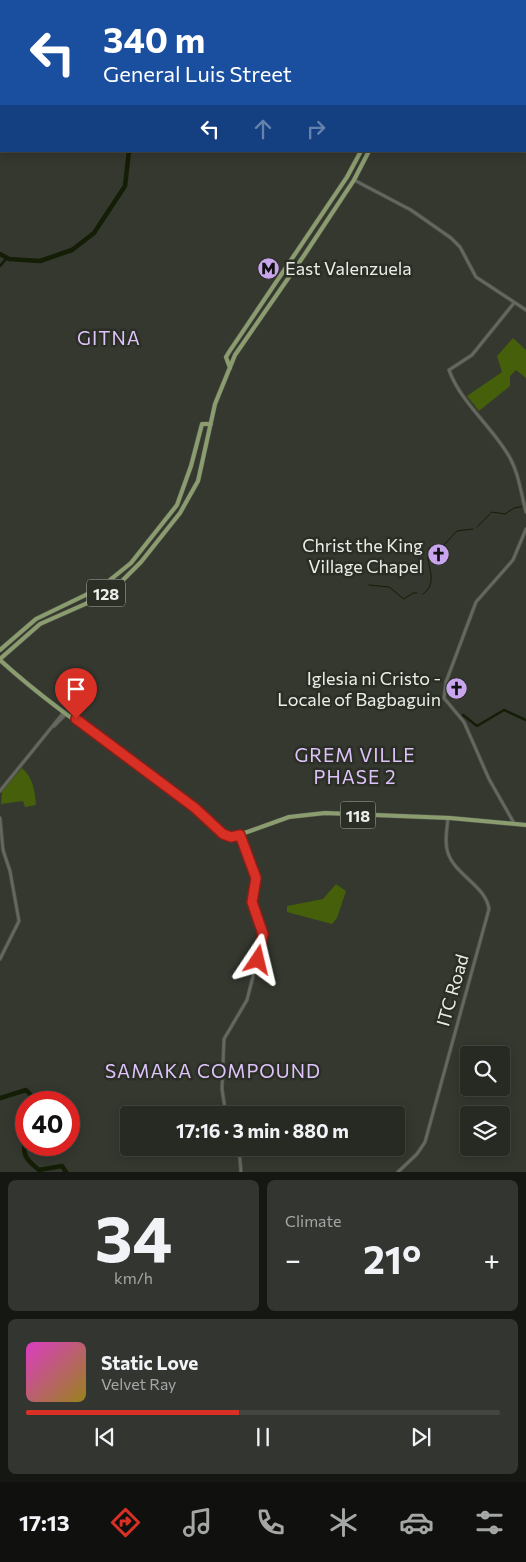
<!DOCTYPE html>
<html lang="en">
<head>
<meta charset="utf-8">
<style>
	:root { --surface:#272a23; --page:#333630; --text:#f1f3f6; --muted:#a4a7a6; --line:#434641; --accent:#d93025 }
	body { margin:0; font-family:Commissioner,sans-serif; background:var(--page); color:var(--text); height:100vh; display:flex; flex-direction:column; font-size:19px; white-space:nowrap }
	* { box-sizing:border-box; margin:0 }
	p { font-size:16px; color:var(--muted) }
	.icon { flex:none; width:28px; height:28px; fill:none; stroke:currentColor; stroke-width:2; stroke-linecap:round; stroke-linejoin:round }
	.map { position:relative; height:1172px; overflow:hidden }
	.panel { display:flex; flex-direction:column; gap:8px; padding:8px; background:#151713; flex:1 }
	.panel>* { flex:none }
	.top-card { position:absolute; left:0px; top:0px; width:526px; height:152px; box-shadow:0 2px 12px #0003,0 0 0 1px var(--line); background:#1a4fa0; color:#fff; overflow:hidden }
	.tools { position:absolute; left:460px; top:1046px; display:grid; gap:10px }
	.tools a { display:grid; place-items:center; width:50px; height:50px; border-radius:5px; background:var(--surface); box-shadow:0 2px 12px #0003,0 0 0 1px var(--line); font-size:25px }
	.speed { position:absolute; left:15px; top:1091px; display:flex; gap:10px; font-size:25px; font-weight:700; text-align:center }
	.speed>* { display:grid; place-content:center; width:65px; height:65px; border-radius:50%; background:var(--surface); box-shadow:0 2px 12px #0003,0 0 0 1px var(--line); line-height:1 }
	.speed .limit { border:8px solid #d22; background:#fff; color:#111 }
	.pin { position:absolute; display:grid; place-items:center; width:42px; height:42px; color:#fff; margin:-51px -21px; border-radius:50% 50% 50% 0; rotate:-45deg; box-shadow:0 0 5px #0007 }
	.pin .icon { rotate:45deg }
	.me { position:absolute; width:55px; margin:-28px; rotate:10deg; stroke-linejoin:round; filter:drop-shadow(0 0 4px #0008) }
	.turn { display:flex; align-items:center; gap:18px; height:105px; padding:0 20px; font-size:22px }
	.turn .icon { width:65px; height:65px; stroke-width:2.5 }
	.turn b { display:block; font-size:35px; line-height:42px }
	.lanes { display:flex; align-items:center; height:48px; padding:0 20px; background:#0003; justify-content:center; gap:25px; direction:ltr }
	.lanes .off { opacity:.35 }
	.big { font-size:38px; font-weight:700; line-height:1.1 }
	.panel .widget { flex:1; display:flex; flex-direction:column; justify-content:center; gap:8px; min-width:0; padding:0 18px; border-radius:8px; background:var(--page) }
	.panel .dial { align-items:center; gap:0 }
	.dial b { font-size:65px; line-height:1 }
	.song { display:flex; align-items:center; gap:15px }
	.cover { width:60px; height:60px; border-radius:8px; background:linear-gradient(135deg,hsl(310 70% 55%),hsl(50 70% 35%)) }
	.played { height:5px; border-radius:2px; background:linear-gradient(90deg,var(--accent) 45%,var(--line) 45%) }
	.keys { display:flex; justify-content:space-around; direction:ltr }
	.heat { display:flex; justify-content:space-between; align-items:center; font-size:28px; direction:ltr }
	.panel .tiles { flex:1; display:grid; gap:8px; grid-template-columns:1fr 1fr }
	.widget:last-child { grid-column:span 2 }
	.trip { position:absolute; left:120px; top:1106px; width:285px; height:50px; border-radius:5px; background:var(--surface); box-shadow:0 2px 12px #0003,0 0 0 1px var(--line); font-weight:700; line-height:50px; text-align:center }
	.tabs { display:flex; height:80px; justify-content:space-around; align-items:center; background:#10110e; color:var(--muted) }
	.tabs .icon { width:35px; height:35px }
	.tabs .current { color:var(--accent) }
	.tabs b { font-size:22px; color:var(--text) }
	.map>svg:first-child { display:block }
	.green { fill:#455f0a }
	.lines { fill:none; stroke-linecap:round; stroke-linejoin:round }
	.stream { stroke:#141d05; stroke-width:1 }
	.canal { stroke:#141d05; stroke-width:2.5 }
	.river { stroke:#141d05; stroke-width:4.5 }
	.tertiary-casing { stroke:#52554d; stroke-width:4 }
	.secondary-casing { stroke:#52554d; stroke-width:4.5 }
	.primary-casing { stroke:#52554d; stroke-width:5 }
	.tertiary { stroke:#64685e; stroke-width:2.5 }
	.secondary { stroke:#788367; stroke-width:3 }
	.primary { stroke:#8b9d6f; stroke-width:4 }
	.route-casing { stroke:#8d1f18; stroke-width:12 }
	.route { stroke:#d93025; stroke-width:9 }
	.labels { text-anchor:middle; dominant-baseline:central; stroke-width:5; stroke-linejoin:round; paint-order:stroke }
	.shield { fill:#2a2e25; stroke:#b1b4ae; stroke-width:1 }
	.shield-label { font-size:16px; font-weight:bold; fill:#ebeee8 }
	.poi-label { font-size:18px; fill:#ebeee8; stroke:#2a2e25; text-anchor:end }
	.street-label { font-size:18px; fill:#ebeee8; stroke:#2a2e25 }
	.neighbourhood-label { font-size:19px; letter-spacing:1px; fill:#ddc3fa; stroke:#2a2e25 }
</style>
</head>
<body>
<div class="map">
<svg width="526" height="1172" viewBox="0 0 526 1172">
	<rect width="100%" height="100%" fill="#34382f"/>
	<path class="green" d="M513 338 526 350V378L516 370 510 376V386L479 411 467 396 502 372 497 356Z
		M22 768C33 777 35 792 36 805L25 807 23 801 1 804 2 791Z
		M336 884 346 891 337 918 332 924 287 912V906L323 899Z"/>
	<g class="lines">
		<path class="stream" d="M477 527 492 512 505 514 514 508 526 506
			M369 585 389 587 404 599 413 593H417
			M423 594C441 581 423 563 429 548L434 545 442 547 457 531 473 529"/>
		<path class="canal" d="M0 266 7 258
			M463 715 477 726 504 710 526 720"/>
		<path class="river" d="M278 1 280 0
			M0 254 9 259 40 261 72 250 94 233 125 186 129 151
			M0 1098 26 1090 30 1094 31 1102
			M26 1135C21 1153 25 1159 39 1170L62 1166 66 1172"/>
		<defs>
			<path id="tertiary" d="M0 0 3 1
				M354 180 411 210 451 238 460 247 476 277 526 310
				M514 303 472 355 449 370C460 401 490 425 507 453 518 469 521 493 526 512
				M54 726 66 714
				M0 791 64 712
				M0 818 3 850 10 871 19 921 0 959
				M514 823 489 779 464 722 444 698 446 682 476 602 513 560 526 529
				M226 1115 222 1089 224 1039 247 1000 263 937 252 902 256 878 240 835
				M239 1148 241 1172
				M398 1172 417 1154 425 1142 489 909C486 886 455 875 448 853 444 843 447 829 448 818"/>
			<path id="secondary" d="M87 1 88 0
				M0 119 1 117"/>
			<path id="primary" d="M411 1V0
				M418 1V0
				M230 368 226 357 229 352 347 177 361 151
				M0 650 36 619 100 588 131 563 177 505 191 466 202 424H211
				M0 659 40 624 92 601 122 581 141 562 180 513 198 481 215 404 235 355 305 254 354 180 369 151
				M0 660C58 713 126 755 188 802 201 813 220 838 236 836L289 817 325 813 450 818 526 825"/>
		</defs>
		<use href="#tertiary" class="tertiary-casing"/>
		<use href="#secondary" class="secondary-casing"/>
		<use href="#primary" class="primary-casing"/>
		<use href="#tertiary" class="tertiary"/>
		<use href="#secondary" class="secondary"/>
		<use href="#primary" class="primary"/>
	</g>
	<g class="lines">
		<defs>
			<path id="route" d="M76 719 195 808 223 834 231 837 240 835 256 878 252 902 263 934 258 960"/>
		</defs>
		<use href="#route" class="route-casing"/>
		<use href="#route" class="route"/>
	</g>
	<defs>
		<symbol id="metro-disc" viewBox="-11 -11 22 22"><circle r="9.5" fill="#c9a5ee" stroke="#2a2e25"/><path d="M-5.5 5V-5H-3L0 0L3-5H5.5V5H3V-.5L0 4L-3-.5V5Z" fill="#111"/></symbol>
		<symbol id="church-disc" viewBox="-11 -11 22 22"><circle r="9.5" fill="#c9a5ee" stroke="#2a2e25"/><path d="M-1.2-6h2.4v3.5h3.3v2.4h-3.3V6h-2.4V-.1h-3.3v-2.4h3.3Z" fill="#111"/></symbol>
	</defs>
	<g fill-rule="evenodd">
		<use href="#metro-disc" x="256" y="256" width="25" height="25"/>
		<use href="#church-disc" x="426" y="542" width="25" height="25"/>
		<use href="#church-disc" x="444" y="676" width="25" height="25"/>
	</g>
	<g class="labels">
		<g class="shield">
			<rect x="87" y="579.5" width="38" height="27" rx="4"/>
			<rect x="340.5" y="801.5" width="35" height="27" rx="4"/>
		</g>
		<g class="shield-label">
			<text x="106" y="593">128</text>
			<text x="358" y="815">118</text>
		</g>
		<g class="poi-label">
			<text x="285" y="268" text-anchor="start">East Valenzuela</text>
			<text x="423" y="545">Christ the King<tspan x="423" dy="21">Village Chapel</tspan></text>
			<text x="441" y="678">Iglesia ni Cristo -<tspan x="441" dy="21">Locale of Bagbaguin</tspan></text>
		</g>
		<g class="street-label">
			<text transform="translate(452 990) rotate(-74)">ITC Road</text>
		</g>
		<g class="neighbourhood-label">
			<text x="109" y="337">GITNA</text>
			<text x="355" y="754">GREM VILLE<tspan x="355" dy="22">PHASE 2</tspan></text>
			<text x="213" y="1070">SAMAKA COMPOUND</text>
		</g>
	</g>
</svg>
<div class="tools">
<a><svg class="icon" aria-label="search" viewBox="0 0 24 24"><circle cx="10" cy="10" r="6"/><path d="M15 15l6 6"/></svg></a>
<a><svg class="icon" aria-label="layers" viewBox="0 0 24 24"><path d="M12 4l9 5-9 5-9-5zM3 14l9 5 9-5"/></svg></a>
</div>
<div class="speed"><div class="limit">40</div></div>
<div class="pin" style="left:76px;top:719px;background:#d93025"><svg class="icon" aria-label="arrive" viewBox="0 0 24 24"><path d="M6 21V4h12l-3 4 3 4H6"/></svg></div>
<svg class="me" style="left:258px;top:960px" viewBox="-20 -20 40 40"><path d="M0-17L14 15 0 8-14 15z" fill="#d93025" stroke="#fff" stroke-width="4"/></svg>
<div class="trip">17:16 · 3 min · 880 m</div>
<div class="top-card">
<div class="turn"><svg class="icon" aria-label="left" viewBox="0 0 24 24"><path d="M17 20v-9H6M10 6l-5 5 5 5"/></svg><div><b>340 m</b>General Luis Street</div></div>
<div class="lanes"><svg class="icon" aria-label="left" viewBox="0 0 24 24"><path d="M17 20v-9H6M10 6l-5 5 5 5"/></svg><svg class="icon off" aria-label="ahead" viewBox="0 0 24 24"><path d="M12 20V5M6 11l6-6 6 6"/></svg><svg class="icon off" aria-label="right" viewBox="0 0 24 24"><path d="M7 20v-9h11M14 6l5 5-5 5"/></svg></div>
</div>
</div>
<section class="panel">
<div class="tiles">
<div class="widget dial"><b>34</b><p>km/h</p></div>
<div class="widget"><p>Climate</p>
<div class="heat"><a>−</a><b class="big">21°</b><a>+</a></div>
</div>
<div class="widget">
<div class="song"><i class="cover"></i><div><b>Static Love</b><p>Velvet Ray</p></div></div>
<div class="played"></div>
<div class="keys"><svg class="icon" aria-label="previous" viewBox="0 0 24 24"><path d="M18 5L8 12l10 7zM5 5v14"/></svg><svg class="icon" aria-label="pause" viewBox="0 0 24 24"><path d="M8 5v14M16 5v14"/></svg><svg class="icon" aria-label="next" viewBox="0 0 24 24"><path d="M6 5l10 7-10 7zM19 5v14"/></svg></div>
</div>
</div>
</section>
<nav class="tabs">
<b>17:13</b>
<svg class="icon current" aria-label="directions" viewBox="0 0 24 24"><path d="M12 3l9 9-9 9-9-9zM9 14v-3h6M13 9l2 2-2 2"/></svg>
<svg class="icon" aria-label="music" viewBox="0 0 24 24"><path d="M9 18V5l10-2v13"/><circle cx="6" cy="18" r="3"/><circle cx="16" cy="16" r="3"/></svg>
<svg class="icon" aria-label="phone" viewBox="0 0 24 24"><path d="M5 4h4l2 5-3 2q2 4 5 5l2-3 5 2v4C11 20 4 13 5 4z"/></svg>
<svg class="icon" aria-label="climate" viewBox="0 0 24 24"><path d="M12 3v18M4 7l16 10M4 17L20 7"/></svg>
<svg class="icon" aria-label="car" viewBox="0 0 24 24"><path d="M5 17H2v-5l4-1 3-4h7l3 4 3 1v5h-3M9 17h6M6 11h13"/><circle cx="7" cy="17" r="2"/><circle cx="17" cy="17" r="2"/></svg>
<svg class="icon" aria-label="filters" viewBox="0 0 24 24"><path d="M4 7h16M4 17h16"/><circle cx="9" cy="7" r="2"/><circle cx="15" cy="17" r="2"/></svg>
</nav>
</body>
</html>
